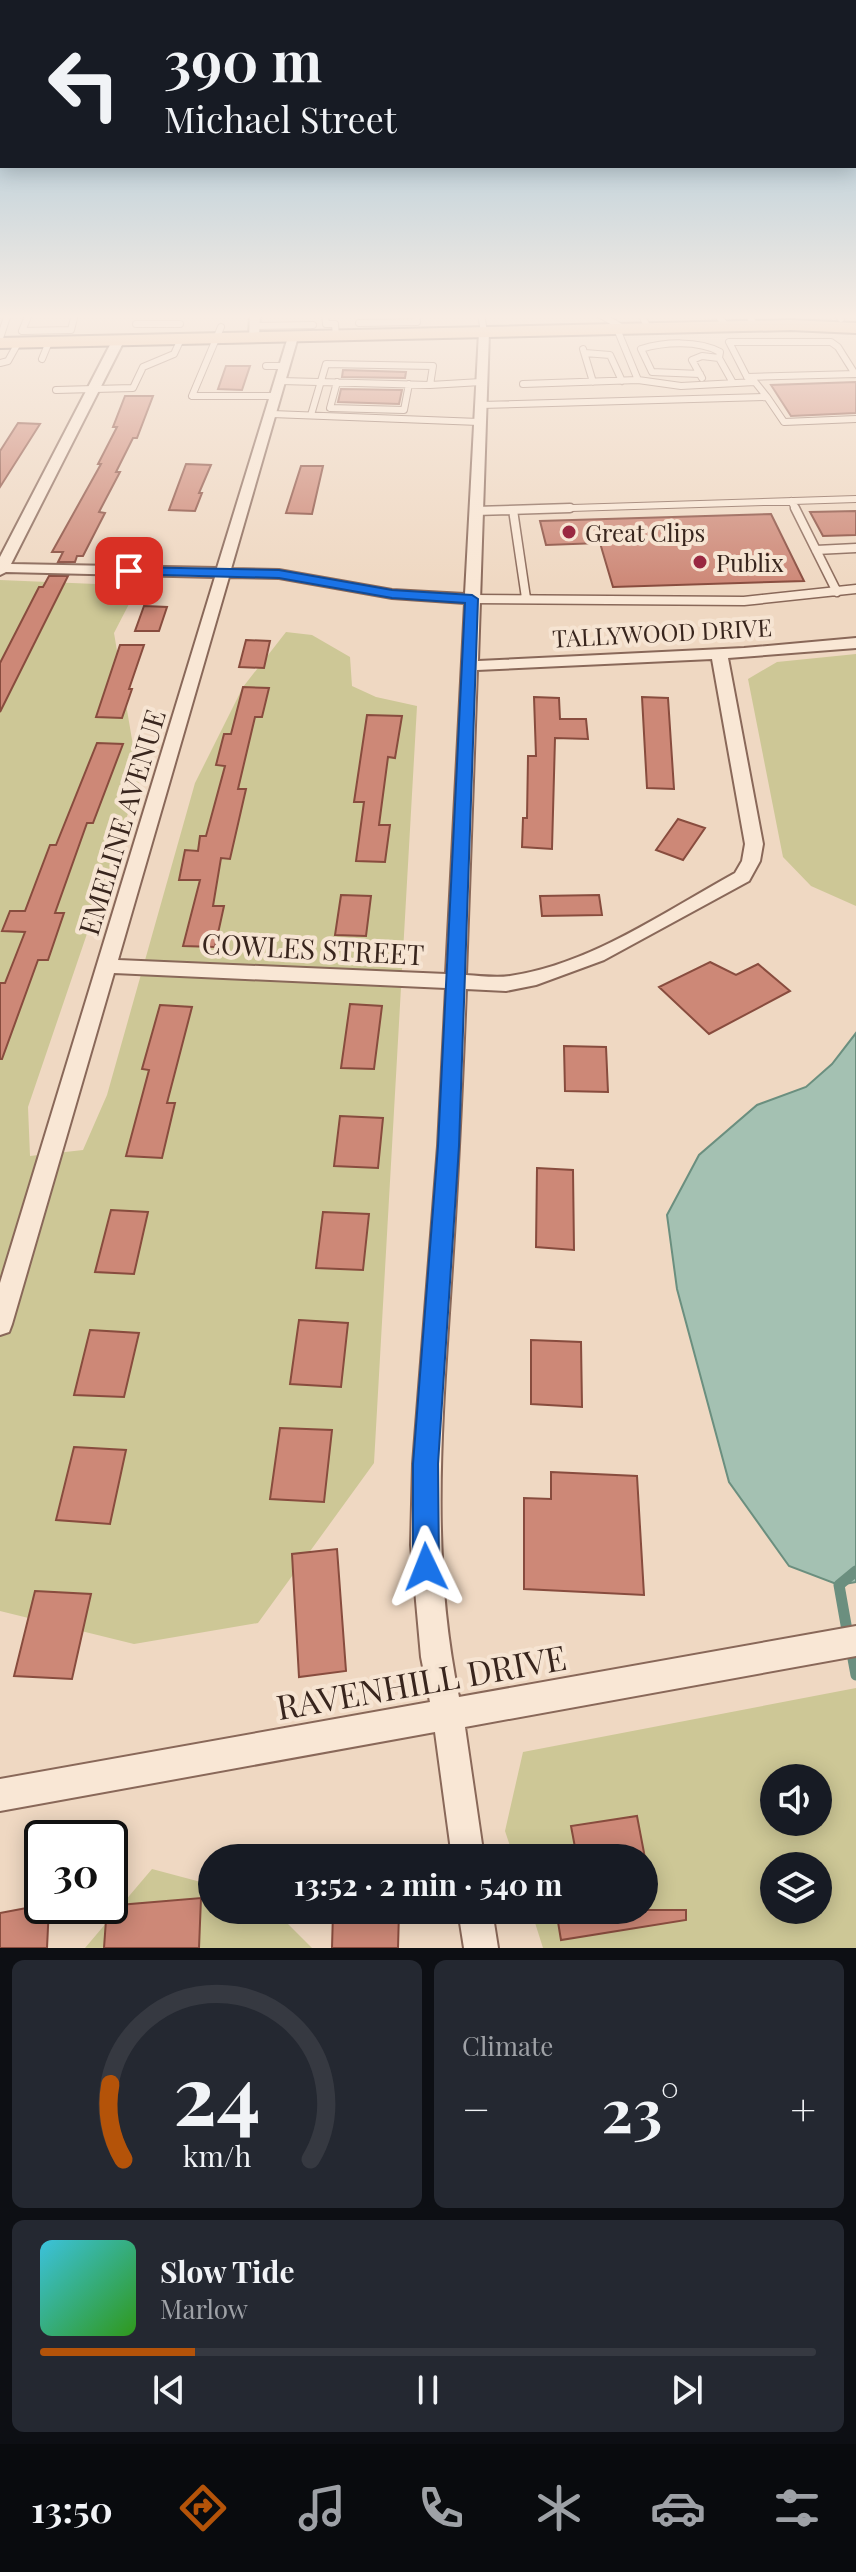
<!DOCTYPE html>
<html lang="en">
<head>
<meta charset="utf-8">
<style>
	:root { --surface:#171b24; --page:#242831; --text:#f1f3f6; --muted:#9ea1a6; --line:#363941; --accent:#b45309 }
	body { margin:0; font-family:"Playfair Display",serif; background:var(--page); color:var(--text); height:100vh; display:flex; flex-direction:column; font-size:30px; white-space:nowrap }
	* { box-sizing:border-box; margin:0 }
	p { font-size:26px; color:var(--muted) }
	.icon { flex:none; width:44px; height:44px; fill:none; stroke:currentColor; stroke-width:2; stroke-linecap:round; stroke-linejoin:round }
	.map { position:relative; height:1948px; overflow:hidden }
	.side { display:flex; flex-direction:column; gap:12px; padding:12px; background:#0d0f14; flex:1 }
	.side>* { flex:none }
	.hud { position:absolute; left:0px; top:0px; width:856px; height:168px; box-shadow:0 4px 20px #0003; background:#171b24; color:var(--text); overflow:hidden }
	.controls { position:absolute; left:760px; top:1764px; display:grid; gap:16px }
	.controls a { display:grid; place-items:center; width:72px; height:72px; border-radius:50%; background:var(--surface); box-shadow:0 4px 20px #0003; font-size:40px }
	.speed { position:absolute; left:24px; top:1820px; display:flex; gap:16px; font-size:40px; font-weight:700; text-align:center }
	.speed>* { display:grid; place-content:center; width:104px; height:104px; border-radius:50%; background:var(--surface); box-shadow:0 4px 20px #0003; line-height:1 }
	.speed .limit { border:4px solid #111; border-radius:12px; background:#fff; color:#111 }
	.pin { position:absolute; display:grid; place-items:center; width:68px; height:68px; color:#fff; margin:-34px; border-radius:16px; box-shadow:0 4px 12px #0006 }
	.me { position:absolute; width:88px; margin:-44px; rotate:358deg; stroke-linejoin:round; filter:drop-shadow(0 0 6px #0008) }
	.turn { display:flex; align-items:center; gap:28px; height:168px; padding:0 32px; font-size:36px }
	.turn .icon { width:104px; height:104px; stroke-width:2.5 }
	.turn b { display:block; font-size:56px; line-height:68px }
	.big { font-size:60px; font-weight:700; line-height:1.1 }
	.side .card { flex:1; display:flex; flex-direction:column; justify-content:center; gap:12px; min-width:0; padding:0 28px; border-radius:12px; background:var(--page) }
	.side .dial { align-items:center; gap:0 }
	.dial svg { height:208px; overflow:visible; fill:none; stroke:var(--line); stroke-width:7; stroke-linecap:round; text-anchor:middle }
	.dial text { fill:var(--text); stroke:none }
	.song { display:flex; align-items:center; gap:24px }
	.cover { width:96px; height:96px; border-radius:12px; background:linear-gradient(135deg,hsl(190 70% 55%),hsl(110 70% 35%)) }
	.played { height:8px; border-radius:4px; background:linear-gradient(90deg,var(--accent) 20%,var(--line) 20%) }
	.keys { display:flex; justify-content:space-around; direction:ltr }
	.heat { display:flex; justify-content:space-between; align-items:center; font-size:44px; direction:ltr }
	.side .tiles { flex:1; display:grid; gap:12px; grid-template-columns:1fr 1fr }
	.card:last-child { grid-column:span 2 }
	.trip { position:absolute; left:198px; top:1844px; width:460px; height:80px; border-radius:40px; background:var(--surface); box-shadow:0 4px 20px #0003; font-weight:700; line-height:80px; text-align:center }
	.dock { display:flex; height:128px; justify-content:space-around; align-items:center; background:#090b0e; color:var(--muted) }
	.dock .icon { width:56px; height:56px }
	.dock .selected { color:var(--accent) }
	.dock b { font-size:36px; color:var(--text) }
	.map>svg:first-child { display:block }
	.green { fill:#cdc796; fill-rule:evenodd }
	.water { fill:#a4c1b2; stroke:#6b8f7f; stroke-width:2 }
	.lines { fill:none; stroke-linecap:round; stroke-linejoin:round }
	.stream { stroke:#6b8f7f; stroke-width:11 }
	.building { fill:#cd8877; stroke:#884c3e; stroke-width:2 }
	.lane-far1-casing { stroke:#896859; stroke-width:8 }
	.lane-casing { stroke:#896859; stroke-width:11 }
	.street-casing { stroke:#896859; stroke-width:4 }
	.primary-casing { stroke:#56382d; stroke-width:4 }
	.lane-far1 { stroke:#f9e7d5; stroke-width:6 }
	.lane { stroke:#f9e7d5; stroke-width:8 }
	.street { fill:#f9e7d5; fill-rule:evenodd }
	.primary { fill:#f3c399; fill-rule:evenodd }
	.route { fill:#1a73e8; stroke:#114b97; stroke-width:2 }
	.poi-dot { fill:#992841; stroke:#f6e4d2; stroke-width:3 }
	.labels { text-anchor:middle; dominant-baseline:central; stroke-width:8; stroke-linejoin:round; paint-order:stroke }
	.far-poi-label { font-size:24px; fill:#38251d; stroke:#f6e4d2; text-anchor:start }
	.far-street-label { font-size:24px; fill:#38251d; stroke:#f6e4d2 }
	.street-label { font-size:28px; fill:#38251d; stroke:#f6e4d2 }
	.near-street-label { font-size:34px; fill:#38251d; stroke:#f6e4d2 }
</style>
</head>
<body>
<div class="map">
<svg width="856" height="1948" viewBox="0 0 856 1948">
	<rect width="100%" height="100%" fill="#efd8c2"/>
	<path class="green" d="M0 580 120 585 129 604 114 633 139 781 28 1107 30 1156 83 1150 107 1095 195 783 243 687 286 632 312 635 350 657 352 686 376 697 417 706 374 1463 258 1623 134 1644 0 1611Z
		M856 654V906L811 886 783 857 748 679 777 662Z
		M856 1688V1948H543L531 1910H644V1858H514L505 1831 523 1752ZM774 1778H818V1822H774ZM774 1866H818V1910H774Z
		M152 1869 212 1885V1910H274L312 1948H85Z"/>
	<path class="water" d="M856 1033V1582L839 1585 789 1566 729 1482 677 1289 667 1215 699 1155 757 1105 806 1087 832 1064Z"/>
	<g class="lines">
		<path class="stream" d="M848 1636 839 1585 856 1571
			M851 1648 856 1675"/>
	</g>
	<path class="building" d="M226 366H250L242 390 218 389Z
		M343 370 406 372 405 378 342 377Z
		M856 382V413L791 416 771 385Z
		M341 389 402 390 399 404 338 402Z
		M125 396H153L137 438H133L116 472H120L99 512 105 513 83 556H77L75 562H58L63 552H52L101 464H98L117 427H113Z
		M18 423 40 424 0 487V451Z
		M186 464 211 465 199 493H202L195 511 169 510Z
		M301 466H323L312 514 286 513Z
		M856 511V535L823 536 810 512Z
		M771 514 804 581 613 587 600 543 546 545 540 521Z
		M49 576H68L0 712V663L39 587H43Z
		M144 606 167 607 159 631H135Z
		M246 640 270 641 264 668 239 667Z
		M120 645H144L129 689H132L122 718 96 717Z
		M243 687 269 688 262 717H255L238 789H246L230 859 221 858 213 906H224L215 947 183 946 200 880H179L185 850 198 851 200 836H206L225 766 216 765 224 734H231Z
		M534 697 559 698 560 719H586L588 739 555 738 552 849 522 847 523 818H527L528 756H536Z
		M642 697 668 698 674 789 647 788Z
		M367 715 402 716 395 758 388 757 379 825H390L385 862 356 861 364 802H354Z
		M97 743 123 744 93 823H87L55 913H64L48 960H38L2 1059H0V983H5L25 932 2 931 10 911H25L50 845H56Z
		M678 819 705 828 683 860 656 850Z
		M341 895 371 896 366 936 335 935Z
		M599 895 602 915 542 916 540 896Z
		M710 962 736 975 758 964 790 991 709 1034 659 987Z
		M350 1004 382 1006 374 1069 341 1068Z
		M160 1005 192 1007 167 1103H175L162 1158 126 1156 149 1070 142 1069Z
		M564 1046 606 1047 608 1092 565 1091Z
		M340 1116 383 1118 378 1168 334 1166Z
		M537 1168 573 1170 574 1250 536 1247Z
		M111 1210 148 1212 134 1274 95 1272Z
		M323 1212 369 1214 363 1270 316 1268Z
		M299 1320 348 1323 341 1387 290 1384Z
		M90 1330 139 1333 124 1397 74 1395Z
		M531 1340 581 1342 582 1407 531 1404Z
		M280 1428 332 1430 324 1502 270 1499Z
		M74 1447 126 1450 110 1524 56 1520Z
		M551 1472 637 1476 644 1595 524 1589V1498L551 1499Z
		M337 1549 346 1671 299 1677 292 1554Z
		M35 1591 91 1594 72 1679 14 1676Z
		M637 1816 645 1858H577L571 1826Z
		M201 1898 199 1948H104L107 1906Z
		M37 1906H49L47 1948H0V1913Z
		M556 1910H686V1920L561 1940Z
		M333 1912H399L398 1948H332Z"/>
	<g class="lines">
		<defs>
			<path id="lane-far1" d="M29 314 22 331 71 330 75 314
				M325 314 326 324H335L336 336
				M481 314 484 332
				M599 314 623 328
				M641 314 648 328
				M716 314 727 326
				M748 314 755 326
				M837 314 841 319
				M359 323 417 322 416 314
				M136 324H180
				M254 326 313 325
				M221 327 192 396H277
				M617 329 638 380
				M0 338 8 314
				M583 349 593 382
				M585 353 610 355 622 381
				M42 359 49 342
				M0 363 8 361 18 343
				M266 366H285
				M700 374 652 372 641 349C664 342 698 340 720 352L719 358
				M747 377 729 342H831L838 347 855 374
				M702 378 692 360 702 356 719 358 733 383
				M281 381 430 385 481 382
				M337 382 330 408 404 410 409 384
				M523 384 638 380 681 386 755 382 747 377 856 374
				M56 390 133 388 143 367 174 354 181 339
				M767 397 784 422 856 419
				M480 405 767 397 755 382
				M272 414 479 422
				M311 415 326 364 433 366 430 385
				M791 501 796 510
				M507 510 856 499"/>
			<path id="lane" d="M795 508 837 592
				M513 510 526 598
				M475 511 570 508
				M816 550 856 548
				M472 599 744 601 856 589"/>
			<path id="street" d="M250 314H260L259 338 254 341 249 338Z
				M484 329 489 332 478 661 744 648 856 638V648L728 658 763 844 760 861 749 881 604 960 536 985 506 991 466 989C462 1093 457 1195 450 1298 441 1434 431 1563 459 1697L856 1626V1656L465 1727 484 1858H452L435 1732 0 1811V1779L430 1702 421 1657 411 1545 413 1464 438 1146 446 988 114 973 12 1324 9 1332 0 1335V1283L215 577 6 572 0 575V557L112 341 118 338 124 341 11 564 217 568 288 337 293 334 298 337 231 569 279 570 392 590 465 594 479 332ZM229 577 279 578 392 598 465 603 446 974 118 960ZM712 659 745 844 742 861 735 873C664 912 591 964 510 976 496 978 480 976 466 975L477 670Z
				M458 1910H492L498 1948H464Z"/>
			<path id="primary" d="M791 320 856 323V333L791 330 0 348V338Z"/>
		</defs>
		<use href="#lane-far1" class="lane-far1-casing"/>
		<use href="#lane" class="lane-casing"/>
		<use href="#street" class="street-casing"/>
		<use href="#primary" class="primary-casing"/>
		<use href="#lane-far1" class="lane-far1"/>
		<use href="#lane" class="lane"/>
		<use href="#street" class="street"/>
		<use href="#primary" class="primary"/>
	</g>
	<linearGradient id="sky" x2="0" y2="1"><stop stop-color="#8db9d2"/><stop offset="0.54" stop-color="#f8ede4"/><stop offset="1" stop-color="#f8ede4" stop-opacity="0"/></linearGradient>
	<rect width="856" height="586" fill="url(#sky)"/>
	<path class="route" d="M129 567 279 570 392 590 472 595 478 599 459 1146 438 1464 439 1567 435 1577 426 1580 417 1577 413 1567V1464L438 1146 465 603 392 598 279 578 124 574V568Z"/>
	<g class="poi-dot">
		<circle cx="569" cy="532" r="8"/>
		<circle cx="700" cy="562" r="8"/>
	</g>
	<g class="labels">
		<g class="far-poi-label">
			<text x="585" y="532">Great Clips</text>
			<text x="716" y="562">Publix</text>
		</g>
		<g class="far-street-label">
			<text transform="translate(662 632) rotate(-3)">TALLYWOOD DRIVE</text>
		</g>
		<g class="street-label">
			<text transform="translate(121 822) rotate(-73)">EMELINE AVENUE</text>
			<text transform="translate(313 948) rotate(3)">COWLES STREET</text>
		</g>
		<g class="near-street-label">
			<text transform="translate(421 1681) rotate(-10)">RAVENHILL DRIVE</text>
		</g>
	</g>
</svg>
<div class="controls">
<a><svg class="icon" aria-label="sound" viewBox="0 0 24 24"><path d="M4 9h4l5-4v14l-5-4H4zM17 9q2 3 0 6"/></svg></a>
<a><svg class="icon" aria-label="layers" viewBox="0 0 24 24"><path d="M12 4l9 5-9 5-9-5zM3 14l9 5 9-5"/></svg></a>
</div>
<div class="speed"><div class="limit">30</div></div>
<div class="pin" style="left:129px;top:571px;background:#d93025"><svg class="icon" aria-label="arrive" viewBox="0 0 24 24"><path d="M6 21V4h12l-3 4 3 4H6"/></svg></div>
<svg class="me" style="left:426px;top:1567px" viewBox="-20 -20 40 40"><path d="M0-17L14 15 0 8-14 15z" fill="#1a73e8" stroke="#fff" stroke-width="4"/></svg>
<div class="trip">13:52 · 2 min · 540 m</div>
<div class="hud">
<div class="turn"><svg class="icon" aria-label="left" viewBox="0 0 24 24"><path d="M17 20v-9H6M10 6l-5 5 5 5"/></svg><div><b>390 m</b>Michael Street</div></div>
</div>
</div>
<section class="side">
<div class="tiles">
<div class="card dial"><svg viewBox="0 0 100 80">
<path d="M14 69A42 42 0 1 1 86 69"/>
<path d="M14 69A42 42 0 0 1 9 40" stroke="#b45309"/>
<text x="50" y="56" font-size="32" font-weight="700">24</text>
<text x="50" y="72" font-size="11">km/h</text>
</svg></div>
<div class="card"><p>Climate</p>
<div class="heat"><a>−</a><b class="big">23°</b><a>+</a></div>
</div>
<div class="card">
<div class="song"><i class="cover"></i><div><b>Slow Tide</b><p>Marlow</p></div></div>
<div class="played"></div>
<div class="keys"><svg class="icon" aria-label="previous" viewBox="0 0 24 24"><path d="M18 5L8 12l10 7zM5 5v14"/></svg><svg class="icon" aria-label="pause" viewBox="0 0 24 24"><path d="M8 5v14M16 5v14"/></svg><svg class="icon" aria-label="next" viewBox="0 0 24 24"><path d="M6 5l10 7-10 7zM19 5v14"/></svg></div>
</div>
</div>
</section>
<nav class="dock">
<b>13:50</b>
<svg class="icon selected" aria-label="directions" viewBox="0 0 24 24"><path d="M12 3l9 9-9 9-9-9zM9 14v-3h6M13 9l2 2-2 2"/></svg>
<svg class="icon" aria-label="music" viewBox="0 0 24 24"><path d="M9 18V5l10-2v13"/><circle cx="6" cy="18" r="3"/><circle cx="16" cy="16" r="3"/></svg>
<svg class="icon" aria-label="phone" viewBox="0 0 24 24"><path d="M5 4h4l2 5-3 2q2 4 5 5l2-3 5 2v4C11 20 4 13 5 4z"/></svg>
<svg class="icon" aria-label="climate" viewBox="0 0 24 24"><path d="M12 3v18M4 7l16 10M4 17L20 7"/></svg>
<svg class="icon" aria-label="car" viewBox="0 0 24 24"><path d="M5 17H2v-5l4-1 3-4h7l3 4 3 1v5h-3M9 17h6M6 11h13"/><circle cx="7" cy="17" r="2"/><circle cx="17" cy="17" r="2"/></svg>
<svg class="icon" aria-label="filters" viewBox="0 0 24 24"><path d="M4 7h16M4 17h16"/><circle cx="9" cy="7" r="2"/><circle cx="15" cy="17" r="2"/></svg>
</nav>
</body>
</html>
